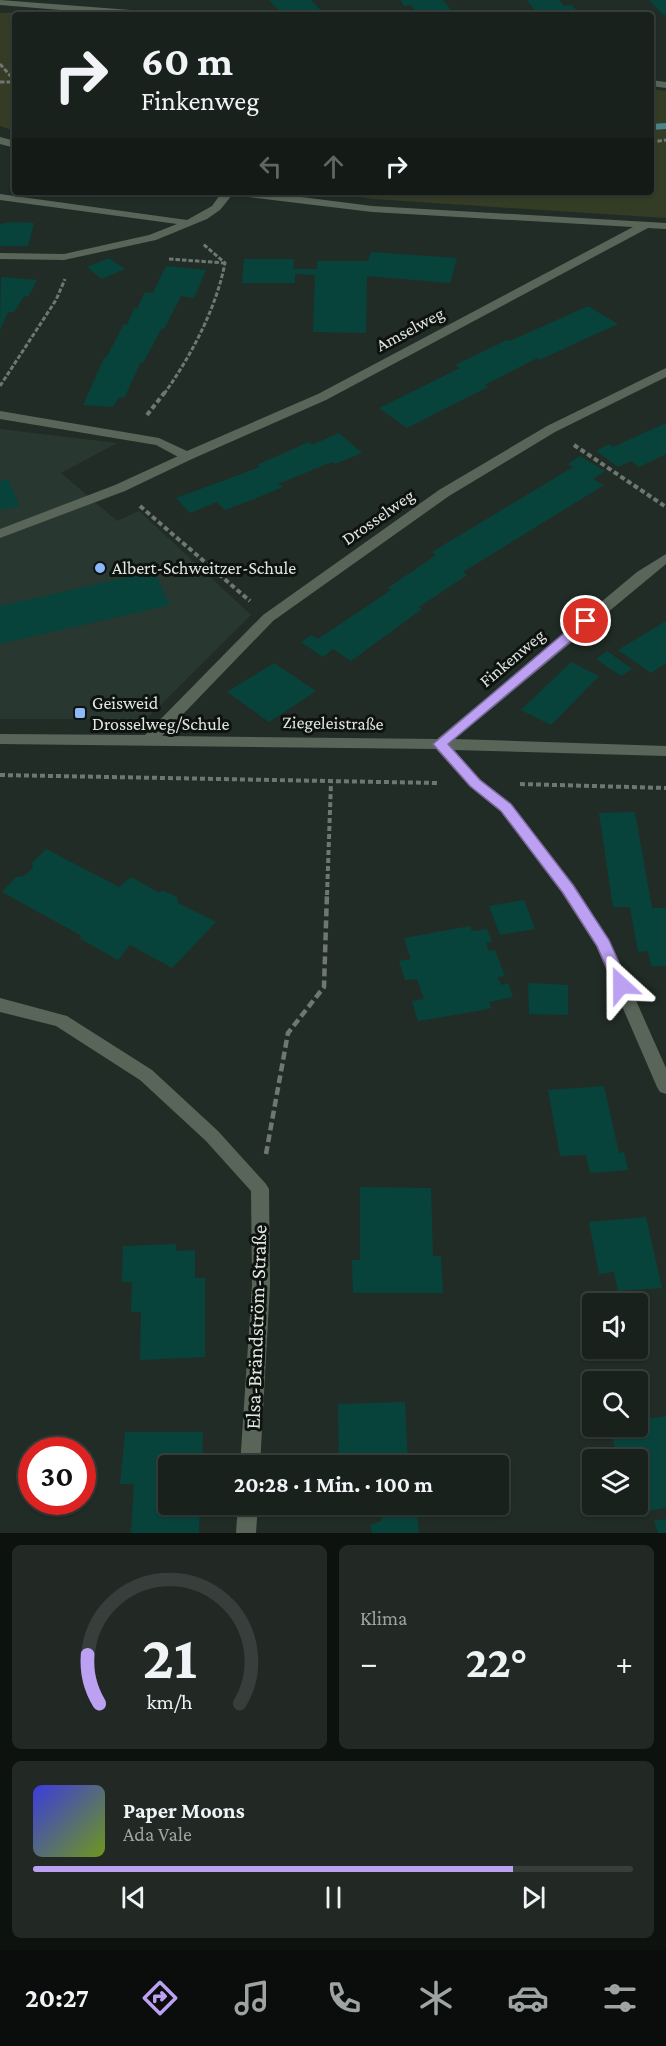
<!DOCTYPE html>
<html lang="de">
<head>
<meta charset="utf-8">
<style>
	:root { --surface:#19211c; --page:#222925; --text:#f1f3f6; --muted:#9fa3a3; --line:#373e3b; --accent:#bca0f2 }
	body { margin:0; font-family:"Crimson Pro",serif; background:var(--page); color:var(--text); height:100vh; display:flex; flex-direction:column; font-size:22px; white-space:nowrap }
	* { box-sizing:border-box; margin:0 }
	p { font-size:20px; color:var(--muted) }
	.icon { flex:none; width:33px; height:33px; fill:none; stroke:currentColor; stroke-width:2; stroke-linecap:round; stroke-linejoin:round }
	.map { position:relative; height:1533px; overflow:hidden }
	.details { display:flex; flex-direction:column; gap:12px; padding:12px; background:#0e120f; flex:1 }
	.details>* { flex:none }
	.hud { position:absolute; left:12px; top:12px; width:642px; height:183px; border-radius:6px; box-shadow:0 2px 4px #0004,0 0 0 2px var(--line); background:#19211c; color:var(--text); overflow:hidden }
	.tools { position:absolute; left:582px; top:1293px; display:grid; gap:12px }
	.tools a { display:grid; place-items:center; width:66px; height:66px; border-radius:6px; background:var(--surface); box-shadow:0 2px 4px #0004,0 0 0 2px var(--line); font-size:30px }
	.speed { position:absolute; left:18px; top:1437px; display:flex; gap:12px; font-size:30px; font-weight:700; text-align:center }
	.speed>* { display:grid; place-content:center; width:78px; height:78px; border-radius:50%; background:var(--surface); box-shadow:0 2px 4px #0004,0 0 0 2px var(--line); line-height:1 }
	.speed .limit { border:9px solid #d22; background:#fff; color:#111 }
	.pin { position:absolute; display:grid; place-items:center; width:51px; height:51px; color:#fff; margin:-26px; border:3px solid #fff; border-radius:50%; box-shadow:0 2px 6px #0007 }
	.me { position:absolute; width:66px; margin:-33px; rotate:336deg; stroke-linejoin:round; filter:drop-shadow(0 0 4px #0008) }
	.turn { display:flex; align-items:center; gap:21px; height:126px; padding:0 30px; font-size:27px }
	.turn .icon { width:78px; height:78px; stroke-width:2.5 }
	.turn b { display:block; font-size:42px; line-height:51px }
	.lanes { display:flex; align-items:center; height:57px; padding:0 30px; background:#0003; justify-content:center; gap:30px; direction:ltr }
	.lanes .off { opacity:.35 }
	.big { font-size:45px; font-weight:700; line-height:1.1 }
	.details .tile { flex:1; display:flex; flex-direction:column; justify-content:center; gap:9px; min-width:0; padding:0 21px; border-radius:9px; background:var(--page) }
	.details .dial { align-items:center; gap:0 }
	.dial svg { height:156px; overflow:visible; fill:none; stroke:var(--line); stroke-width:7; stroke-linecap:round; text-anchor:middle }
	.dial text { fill:var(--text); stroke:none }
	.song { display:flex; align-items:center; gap:18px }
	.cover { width:72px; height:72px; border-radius:9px; background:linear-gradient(135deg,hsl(240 70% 55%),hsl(80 70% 35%)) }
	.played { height:6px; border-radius:3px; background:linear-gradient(90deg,var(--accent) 80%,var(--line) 80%) }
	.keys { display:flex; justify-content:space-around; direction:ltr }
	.heat { display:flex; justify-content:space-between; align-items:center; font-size:33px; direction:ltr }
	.details .tiles { flex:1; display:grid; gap:12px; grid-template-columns:1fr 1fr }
	.tile:last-child { grid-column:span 2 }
	.trip { position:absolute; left:158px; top:1455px; width:351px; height:60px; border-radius:6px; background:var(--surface); box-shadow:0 2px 4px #0004,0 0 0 2px var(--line); font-weight:700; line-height:60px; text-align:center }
	.tab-bar { display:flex; height:96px; justify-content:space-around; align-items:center; background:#0a0d0b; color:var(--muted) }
	.tab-bar .icon { width:42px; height:42px }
	.tab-bar .current { color:var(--accent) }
	.tab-bar b { font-size:27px; color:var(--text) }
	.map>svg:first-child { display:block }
	.built { fill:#283830 }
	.green { fill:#343c25 }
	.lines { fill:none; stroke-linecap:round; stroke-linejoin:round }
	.stream { fill:#4c8386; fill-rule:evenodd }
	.building { fill:#08433b }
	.path-far2 { stroke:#6e7772; stroke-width:3; stroke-dasharray:4.5 2; stroke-linecap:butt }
	.path-far1 { stroke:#6e7772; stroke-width:4; stroke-dasharray:5 3; stroke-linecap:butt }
	.path { stroke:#6e7772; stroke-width:4.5; stroke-dasharray:8 4; stroke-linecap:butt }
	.service { fill:#596558; fill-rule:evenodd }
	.minor { fill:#596558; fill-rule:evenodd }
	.route { fill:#bca0f2; stroke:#7a689d; stroke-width:1.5 }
	.poi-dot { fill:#8cb9fc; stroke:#0e1310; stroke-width:2 }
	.labels { text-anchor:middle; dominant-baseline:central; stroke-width:6; stroke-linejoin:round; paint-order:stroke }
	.street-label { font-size:18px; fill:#e0e7e3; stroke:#0e1310 }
	.poi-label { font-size:18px; fill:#e0e7e3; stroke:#0e1310; text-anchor:start }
	.near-street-label { font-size:21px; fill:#e0e7e3; stroke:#0e1310 }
</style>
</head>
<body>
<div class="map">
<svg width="666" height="1533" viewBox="0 0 666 1533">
	<rect width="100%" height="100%" fill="#212c26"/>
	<path class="built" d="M0 429 117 443 61 473 117 521 139 511 251 615 146 719H0Z"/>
	<path class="green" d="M47 12 93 15H15V131L0 126V13Z
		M651 89 666 91V218L373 199 325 192H651Z"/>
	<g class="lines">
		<path class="stream" d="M666 123V129L651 130V124Z"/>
	</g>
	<path class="building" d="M269 0H311L324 14 283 15Z
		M400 0H443L455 15H419L411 5 404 6Z
		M527 0H559L564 6 572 5 580 15H538Z
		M649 0H666V15H663Z
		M14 222 34 223 28 246H0V224Z
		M371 252 457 258 450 283 367 276 366 333 313 332 315 275 295 274V283H242L244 259H294L293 269H317V261H368Z
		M109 258 125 269 102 279 87 267Z
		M166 266 206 270 194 298 181 296 164 329 162 328 143 363 141 362 124 398 119 397 113 407 83 405 104 358H106L124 324 127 325 134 308 137 309 145 292 153 293Z
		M1 277 37 280 28 297 24 296 14 312H8L0 330Z
		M588 306 618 324 539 360 537 358 485 385 488 387 407 428 379 408 460 368 455 365 507 340 510 341Z
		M666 423V454L639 467 631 461 618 467 596 451 609 444 613 447Z
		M339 433 362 453 335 464 332 462 278 484 283 487 254 499 225 510 217 502 190 513 176 498 260 467 257 465 309 442 312 445Z
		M580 456 605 471 593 479 604 485 463 572 467 575 419 607 422 609 351 661 333 649 323 657 301 642 311 635 318 639 391 590 388 588 436 555 432 552 573 467 568 464Z
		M8 479 20 506 0 510V481Z
		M154 571 170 605 0 644V606Z
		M666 621V663L651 673 618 650Z
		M607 651 632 669 621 676 596 659Z
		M571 662 599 676 551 725 521 710Z
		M274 663 316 691 269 722 227 692Z
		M635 812 652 908H666V966H651L648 951 638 952 630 907H613L599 813Z
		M46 849 119 887 131 877 158 892 164 891 177 897 178 903 216 922 172 968 130 945 118 960 79 938 82 936 2 892 16 877 24 876 33 868 32 863Z
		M524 900 535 929 500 935 489 906Z
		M470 926 472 931 487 929 492 942 486 943 489 951 495 950 505 976 498 977 501 985 508 983 513 997 489 1002 491 1008 483 1010 418 1021 412 1001 424 999 417 979 405 980 399 961 411 959 404 938Z
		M528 983 568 985V1015L529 1014Z
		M604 1086 619 1153 624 1152 628 1170 590 1173 586 1155 560 1156 548 1090Z
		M360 1187 431 1188 433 1256H441L443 1293H353L352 1260H360Z
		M646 1217 662 1288 618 1291 614 1272 599 1274 589 1222Z
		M176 1244V1251L195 1250V1278H205V1357L140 1360 141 1312H131L132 1282H122L123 1246Z
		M405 1402 408 1466H339L338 1404Z
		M666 1416V1508L633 1513 631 1504H638V1460H618L611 1432 649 1426 647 1419Z
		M125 1432H203L202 1466H168V1504H200L199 1533H131L134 1484H120Z
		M381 1504H416L419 1533H372L370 1525 382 1521Z
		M666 1519V1533H658L654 1521Z"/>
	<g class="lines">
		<path class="path-far2" d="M0 64 15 81
			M0 82H15
			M651 142 666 140
			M169 259 225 263
			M0 386 56 300 65 279
			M164 394C191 356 216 309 225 263L203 244"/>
		<path class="path-far1" d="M147 415 165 392
			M574 445 666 507
			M140 506 250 601
			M0 775 437 783
			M520 784 666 788
			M327 895 331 782"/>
		<path class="path" d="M266 1154 288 1033 324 987 327 893"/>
		<path class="service" d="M187 452 192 453 193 456 192 459 125 491 0 538V529L115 485Z"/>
		<path class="minor" d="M0 0 157 12 162 15H121L0 5Z
			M651 80 666 82V88L651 86Z
			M0 137 15 141V148L0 144Z
			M222 192H262L372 206 666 223V229L648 228 326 400 192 459H182L156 445 0 419V411L159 438 187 451 318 394 633 227 372 212 232 195 220 210 207 219 156 240 64 260 0 259V253L64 254 149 235 177 224 0 200V194L187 220 212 206Z
			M666 368V377L555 432 449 496 273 621 162 736 437 739 637 572 666 554V564L455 739 666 746V756L454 750 480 779 511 804 574 885 609 940 666 1068V1094L660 1092 657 1087 596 946 562 893 501 812 470 787 436 749 0 744V734L145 735 263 615 439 490 547 426Z
			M0 998 67 1016 152 1070 218 1131 266 1184 269 1189 270 1285 260 1466H240L252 1285 251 1191 206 1141 140 1080 56 1026 0 1012Z
			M238 1504H258L256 1533H236Z"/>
	</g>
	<path class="route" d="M586 617 593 621 591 624 448 744 480 780 511 804 573 885 609 940 629 985 627 989H616L597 946 563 893 501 811 470 786 433 744 582 618Z"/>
	<g class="poi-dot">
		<circle cx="100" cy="568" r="6"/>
		<rect x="74" y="707" width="12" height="12" rx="3"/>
	</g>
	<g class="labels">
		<g class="street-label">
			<text transform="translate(410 329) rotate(-28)">Amselweg</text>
			<text transform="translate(378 517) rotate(-35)">Drosselweg</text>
			<text transform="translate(512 658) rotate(-40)">Finkenweg</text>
			<text transform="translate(333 723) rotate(1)">Ziegeleistraße</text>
		</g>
		<g class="poi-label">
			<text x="112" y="568">Albert-Schweitzer-Schule</text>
			<text x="92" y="703">Geisweid<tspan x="92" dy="21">Drosselweg/Schule</tspan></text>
		</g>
		<g class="near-street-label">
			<text transform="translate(256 1327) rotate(-88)">Elsa-Brändström-Straße</text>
		</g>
	</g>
</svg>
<div class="tools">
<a><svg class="icon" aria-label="sound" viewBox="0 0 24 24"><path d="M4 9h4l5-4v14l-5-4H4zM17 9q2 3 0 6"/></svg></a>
<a><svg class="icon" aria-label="search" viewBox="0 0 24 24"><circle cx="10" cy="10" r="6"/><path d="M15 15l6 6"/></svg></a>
<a><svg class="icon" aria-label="layers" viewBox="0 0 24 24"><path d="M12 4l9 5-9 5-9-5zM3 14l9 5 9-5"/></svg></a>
</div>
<div class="speed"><div class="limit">30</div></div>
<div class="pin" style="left:586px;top:621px;background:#d93025"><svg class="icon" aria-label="arrive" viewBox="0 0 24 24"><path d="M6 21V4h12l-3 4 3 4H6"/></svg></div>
<svg class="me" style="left:621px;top:985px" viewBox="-20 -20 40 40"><path d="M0-17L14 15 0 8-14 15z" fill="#bca0f2" stroke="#fff" stroke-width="4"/></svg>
<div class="trip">20:28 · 1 Min. · 100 m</div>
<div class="hud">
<div class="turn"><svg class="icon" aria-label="right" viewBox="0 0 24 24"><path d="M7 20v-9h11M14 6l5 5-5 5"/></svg><div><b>60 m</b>Finkenweg</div></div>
<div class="lanes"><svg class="icon off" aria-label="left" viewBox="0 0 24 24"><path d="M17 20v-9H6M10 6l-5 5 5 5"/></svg><svg class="icon off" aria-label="ahead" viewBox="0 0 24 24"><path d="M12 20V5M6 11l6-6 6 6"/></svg><svg class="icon" aria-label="right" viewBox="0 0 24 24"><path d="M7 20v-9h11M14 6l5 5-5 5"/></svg></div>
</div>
</div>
<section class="details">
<div class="tiles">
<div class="tile dial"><svg viewBox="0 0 100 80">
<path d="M14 69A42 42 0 1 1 86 69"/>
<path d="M14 69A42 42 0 0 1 8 44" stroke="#bca0f2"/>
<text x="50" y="56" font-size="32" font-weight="700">21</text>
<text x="50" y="72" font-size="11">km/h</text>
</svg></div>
<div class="tile"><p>Klima</p>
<div class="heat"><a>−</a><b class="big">22°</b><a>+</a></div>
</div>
<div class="tile">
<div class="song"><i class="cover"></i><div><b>Paper Moons</b><p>Ada Vale</p></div></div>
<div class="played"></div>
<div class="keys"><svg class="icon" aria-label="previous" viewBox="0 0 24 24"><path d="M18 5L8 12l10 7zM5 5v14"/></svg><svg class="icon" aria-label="pause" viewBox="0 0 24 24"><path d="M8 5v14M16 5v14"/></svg><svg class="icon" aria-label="next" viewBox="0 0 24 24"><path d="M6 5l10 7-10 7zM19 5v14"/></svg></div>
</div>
</div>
</section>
<nav class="tab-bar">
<b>20:27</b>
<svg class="icon current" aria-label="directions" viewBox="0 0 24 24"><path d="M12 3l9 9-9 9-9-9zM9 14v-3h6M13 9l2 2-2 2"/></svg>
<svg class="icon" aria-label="music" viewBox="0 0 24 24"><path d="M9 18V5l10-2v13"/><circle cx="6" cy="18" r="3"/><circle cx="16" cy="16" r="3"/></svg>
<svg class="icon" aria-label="phone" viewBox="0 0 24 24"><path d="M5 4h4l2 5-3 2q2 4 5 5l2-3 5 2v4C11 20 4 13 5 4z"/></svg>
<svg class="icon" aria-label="climate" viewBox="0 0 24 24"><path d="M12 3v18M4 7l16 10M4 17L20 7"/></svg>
<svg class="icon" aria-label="car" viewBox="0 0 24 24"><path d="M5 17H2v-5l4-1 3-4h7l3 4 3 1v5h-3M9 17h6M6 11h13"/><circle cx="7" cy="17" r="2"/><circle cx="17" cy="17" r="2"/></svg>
<svg class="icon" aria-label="filters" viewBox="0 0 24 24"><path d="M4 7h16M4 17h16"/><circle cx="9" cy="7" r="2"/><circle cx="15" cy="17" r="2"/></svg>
</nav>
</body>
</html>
